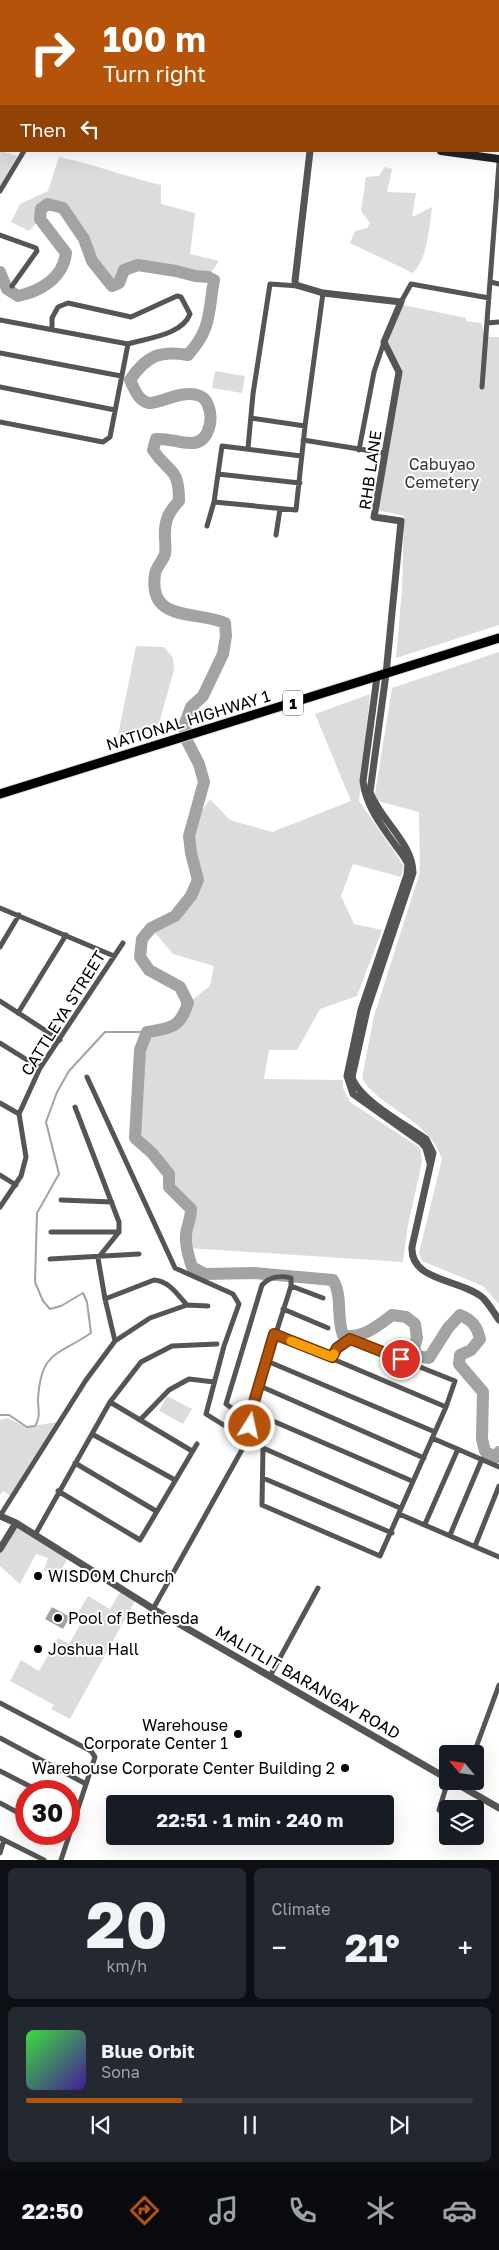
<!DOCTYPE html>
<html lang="en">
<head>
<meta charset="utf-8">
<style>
	:root { --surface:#171b24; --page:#242831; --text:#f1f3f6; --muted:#9ea1a6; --line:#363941; --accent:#b45309 }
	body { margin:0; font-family:"Golos Text",sans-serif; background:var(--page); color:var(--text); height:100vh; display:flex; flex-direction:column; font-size:19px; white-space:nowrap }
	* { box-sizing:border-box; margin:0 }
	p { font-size:16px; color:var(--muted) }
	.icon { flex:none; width:28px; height:28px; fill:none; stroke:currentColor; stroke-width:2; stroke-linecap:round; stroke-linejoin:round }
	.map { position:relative; height:1860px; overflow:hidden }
	.drawer { display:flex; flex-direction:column; gap:8px; padding:8px; background:#0d0f14; flex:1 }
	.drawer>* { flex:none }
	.top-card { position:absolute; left:0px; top:0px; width:500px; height:152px; box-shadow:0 5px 20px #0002; background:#b45309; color:#fff; overflow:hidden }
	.needle { width:32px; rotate:299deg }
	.buttons { position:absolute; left:439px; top:1745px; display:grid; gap:10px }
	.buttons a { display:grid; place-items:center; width:45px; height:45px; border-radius:5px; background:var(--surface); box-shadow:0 5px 20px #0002; font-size:25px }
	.speed { position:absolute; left:15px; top:1780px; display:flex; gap:10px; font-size:25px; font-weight:700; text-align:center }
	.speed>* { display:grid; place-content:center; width:65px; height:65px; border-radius:50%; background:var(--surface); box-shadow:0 5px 20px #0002; line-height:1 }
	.speed .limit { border:8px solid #d22; background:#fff; color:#111 }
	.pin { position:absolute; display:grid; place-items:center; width:42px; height:42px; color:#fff; margin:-21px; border:2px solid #fff; border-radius:50%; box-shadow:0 1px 5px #0007 }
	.me { position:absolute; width:55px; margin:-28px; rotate:10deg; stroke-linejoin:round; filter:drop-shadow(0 0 4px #0008) }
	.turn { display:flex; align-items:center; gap:18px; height:105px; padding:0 20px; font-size:22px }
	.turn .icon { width:65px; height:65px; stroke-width:2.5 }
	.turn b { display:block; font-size:35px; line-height:42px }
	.then { display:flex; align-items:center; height:48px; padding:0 20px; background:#0003; gap:10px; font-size:19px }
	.big { font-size:38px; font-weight:700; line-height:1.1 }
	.drawer .tile { flex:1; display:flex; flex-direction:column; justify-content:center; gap:8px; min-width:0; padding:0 18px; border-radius:8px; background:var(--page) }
	.drawer .dial { align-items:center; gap:0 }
	.dial b { font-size:65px; line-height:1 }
	.song { display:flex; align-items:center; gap:15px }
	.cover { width:60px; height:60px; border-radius:8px; background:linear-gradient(135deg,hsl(120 70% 55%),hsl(260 70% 35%)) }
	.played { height:5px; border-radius:2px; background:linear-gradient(90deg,var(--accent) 35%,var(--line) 35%) }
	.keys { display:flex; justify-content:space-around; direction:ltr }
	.heat { display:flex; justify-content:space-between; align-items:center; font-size:28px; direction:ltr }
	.drawer .tiles { flex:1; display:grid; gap:8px; grid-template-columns:1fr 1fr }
	.tile:last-child { grid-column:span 2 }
	.trip { position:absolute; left:106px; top:1795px; width:288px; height:50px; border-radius:5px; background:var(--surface); box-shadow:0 5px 20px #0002; font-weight:700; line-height:50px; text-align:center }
	.tab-bar { display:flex; height:80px; justify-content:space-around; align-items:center; background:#090b0e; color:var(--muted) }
	.tab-bar .icon { width:35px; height:35px }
	.tab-bar .current { color:var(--accent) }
	.tab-bar b { font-size:22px; color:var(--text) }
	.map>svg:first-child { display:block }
	.green { fill:#dcdcdc }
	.water { fill:#a3a3a3 }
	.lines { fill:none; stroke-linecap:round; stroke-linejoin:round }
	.stream { stroke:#a3a3a3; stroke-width:2 }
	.river { stroke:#a3a3a3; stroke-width:12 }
	.trunk-casing { stroke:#dbdbdb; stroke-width:11 }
	.minor { stroke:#555; stroke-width:5 }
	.tertiary { stroke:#555; stroke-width:7 }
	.secondary { stroke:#222; stroke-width:8 }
	.trunk { stroke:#000; stroke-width:9 }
	.route-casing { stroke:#753606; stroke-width:12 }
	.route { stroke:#b45309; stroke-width:9 }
	.slow { stroke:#f59e0b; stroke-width:9 }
	.poi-dot { fill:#000; stroke:#fff; stroke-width:2 }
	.labels { text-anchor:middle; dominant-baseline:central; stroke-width:4; stroke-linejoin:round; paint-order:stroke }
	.shield { fill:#fff; stroke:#4c4c4c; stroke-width:1 }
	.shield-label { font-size:15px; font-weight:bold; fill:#000 }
	.park-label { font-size:16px; fill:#333; stroke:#fff }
	.street-label { font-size:16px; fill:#000; stroke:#fff }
	.poi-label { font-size:16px; fill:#000; stroke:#fff; text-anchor:start }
</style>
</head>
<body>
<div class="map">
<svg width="499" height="1860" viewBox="0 0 499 1860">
	<rect width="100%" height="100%" fill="#fff"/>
	<path class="green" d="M0 148 1 151 17 156 0 188Z
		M59 157C94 164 126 177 161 185V204L195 213 190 254 219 261 208 277C179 276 152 259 124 270L119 283 112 286 92 261 84 239 63 208 48 204 41 209 40 219 29 231 11 222 20 204 48 191Z
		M385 167 392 169 387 192 416 193 412 217 432 207C429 228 428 257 413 273L350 243 355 231 367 228 370 223 361 211 366 177 379 176Z
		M403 305 466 318V321L481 323 486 337H499V625L396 658 402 590 404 516 378 510 402 369 388 343Z
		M215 371 245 376 242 393 212 388Z
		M136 646 164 647 173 658 174 670 158 727 117 740Z
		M499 652V1304L483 1286 422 1261 419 1253 442 1159C429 1118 378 1108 362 1078L374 1016 420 872 419 812 374 800 392 688Z
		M370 694 359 801 404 866 401 877 353 864 341 896 354 924 382 930 357 996 320 1009 297 1050H269L264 1079 343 1080V1088L350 1102 420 1148 422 1162 408 1225 403 1262 188 1248C185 1231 191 1225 191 1209L169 1187V1174L152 1153 135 1139C137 1103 133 1066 147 1032L169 1028 183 1018 188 1003 210 986 214 966 173 954 151 928C169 918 197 902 198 878 198 864 188 851 189 836 191 823 203 810 210 799L230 820 272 832 351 801 315 714Z
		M167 1396 192 1409 183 1424 159 1411Z
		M7 1418 27 1427 57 1422 11 1496 3 1491 0 1495V1420Z
		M16 1527 66 1554 67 1559 57 1579 44 1570 48 1558 36 1554 20 1584 0 1566V1553Z
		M122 1589 136 1599 70 1719 51 1709 54 1705 10 1681 21 1660 39 1671 58 1638 69 1644 80 1625 78 1613 88 1596 110 1609Z"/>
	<path class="water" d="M52 1607 70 1617 63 1629 45 1619Z"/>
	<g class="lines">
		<path class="stream" d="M0 1415H9L27 1427 35 1426C41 1417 38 1410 38 1399 41 1351 57 1356 91 1333L87 1302 83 1293 61 1306 50 1309 43 1301 35 1282 37 1213 59 1174 46 1122 57 1092 69 1071 105 1032H147"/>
		<path class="river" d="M0 272 7 289 18 296C41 291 63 278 66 253L40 219 41 209 48 204 63 208 84 239 92 261 112 286 119 283 124 270 138 265 176 271 195 276 208 277 214 280C208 313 212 328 188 355 160 350 146 356 130 380 134 388 138 401 149 403 159 404 181 390 197 395 206 397 208 404 210 412 212 425 207 444 190 443 178 443 169 438 156 439L153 450C169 474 179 466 179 501 168 512 164 522 165 538 165 543 166 549 165 554 163 561 156 567 155 574 148 623 195 610 225 623L226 636 223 654 203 696 191 707 185 723V737L199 764 204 782 189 836 191 853 198 880 191 896 175 916 151 928 142 939 140 957 149 970 180 987 188 1003C180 1028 171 1028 147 1032L140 1050 135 1138 152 1153 169 1174V1187L191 1209C191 1220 186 1227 186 1236 185 1247 189 1257 192 1267L205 1274 253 1273 333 1280C343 1297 336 1317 343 1335 361 1340 379 1325 392 1315L406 1317 415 1324 417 1338 414 1348 417 1356 429 1358 448 1328 460 1315C472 1320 477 1326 480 1339L471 1350 460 1355 459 1364 483 1392 482 1439 485 1451 495 1458 499 1452"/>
		<defs>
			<path id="trunk" d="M0 794 499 638"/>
		</defs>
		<use href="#trunk" class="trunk-casing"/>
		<path class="minor" d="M190 1V0
			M292 1 293 0
			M386 1V0
			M467 1V0
			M0 191 24 151
			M0 235 36 248 37 251 12 286
			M491 282 499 284
			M401 302 411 284 489 298
			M0 320 128 344 110 437 103 442 0 422
			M487 323 499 322
			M52 329V318L58 307 68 303 131 317 177 296 181 297 190 314C182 335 148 338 128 344
			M0 353 121 376
			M0 387 115 410
			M482 387 499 163
			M251 418 305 426
			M303 440 384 453
			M248 448 253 394 270 284 299 286
			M359 450 374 372 384 342
			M218 474 300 483
			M214 502 296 510 305 426 323 293
			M207 526 214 502 222 446 301 456
			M276 535 280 509
			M0 908 114 956
			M0 947 19 915
			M0 1001 60 1040
			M18 1013 66 935
			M0 1043 40 1068
			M87 1077 175 1268 233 1294 239 1304 224 1346 206 1414 241 1436 244 1446 153 1609
			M0 1103 19 1114
			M75 1107 119 1222V1232L98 1258 105 1299 115 1341
			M0 1175 16 1185
			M61 1200 112 1202
			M0 1207 21 1176 26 1157 19 1114 40 1068 123 943
			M51 1232H119
			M50 1259 139 1254
			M291 1286 323 1298
			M105 1299 154 1280C169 1281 177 1294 187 1305
			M283 1309 328 1328
			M274 1334 446 1407
			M267 1361 435 1432
			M260 1386 424 1458
			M110 1402 192 1451
			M249 1423a7 7 0 1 1 14 0a7 7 0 1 1-14 0Z
			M262 1419 266 1418 412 1481
			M140 1420 169 1390 189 1379 214 1382
			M249 1420 226 1404 262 1285C269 1277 280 1275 291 1278V1286L251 1412 252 1417
			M258 1429 263 1448 262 1505 380 1556 446 1407 455 1381 350 1339 337 1348 332 1357
			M92 1434 175 1480
			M241 1436 250 1427
			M432 1438 499 1467
			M244 1446 254 1430
			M263 1448 400 1508
			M75 1463 156 1511
			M263 1478 392 1533
			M58 1491 140 1540 197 1444
			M399 1514 499 1557
			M0 1516 86 1380 115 1341 150 1318 187 1305 208 1306
			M425 1524 458 1449
			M35 1535 110 1402 141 1362 172 1346 217 1344
			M450 1535 482 1459
			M475 1546 499 1486
			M270 1676 318 1588
			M0 1703 91 1751 95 1757 61 1860
			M0 1738 86 1784
			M457 1754 459 1748 474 1753 499 1685
			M0 1771 39 1791
			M0 1803 26 1817
			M69 1807 77 1811
			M439 1810 448 1781
			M57 1834 68 1839
			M0 1838 44 1860
			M0 1853 4 1840"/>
		<path class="tertiary" d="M12 1V0
			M310 151 295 281 296 285 323 293 401 302 384 342 399 372 374 517 401 521 386 674 370 792C380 820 413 843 413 873L367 1010 352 1077C359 1100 406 1125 426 1139L433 1153 412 1247C410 1282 462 1279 483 1298 489 1304 494 1313 499 1320
			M377 677 363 781C366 810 388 834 404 857L408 864 407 875 361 1010 347 1076 353 1094 422 1143 426 1148 430 1163
			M0 1516 16 1523 155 1610 448 1779
			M0 1549 16 1523
			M452 1781 499 1808"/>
		<path class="secondary" d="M0 95H1
			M441 151 499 159"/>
		<use href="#trunk" class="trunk"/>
	</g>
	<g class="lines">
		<defs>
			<path id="route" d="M250 1426 251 1412 274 1334 332 1357 337 1348 350 1339 401 1359"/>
		</defs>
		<use href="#route" class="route-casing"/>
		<use href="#route" class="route"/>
		<path class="slow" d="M291 1341 332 1357 334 1354"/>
	</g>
	<g class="poi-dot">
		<circle cx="38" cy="1576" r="5"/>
		<circle cx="58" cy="1618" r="5"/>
		<circle cx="38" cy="1649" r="5"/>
		<circle cx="238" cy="1734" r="5"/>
		<circle cx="345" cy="1768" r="5"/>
	</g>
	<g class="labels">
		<rect class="shield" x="283" y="690.5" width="20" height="25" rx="4"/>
		<g class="shield-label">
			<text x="293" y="703">1</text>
		</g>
		<g class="park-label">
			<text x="442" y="464">Cabuyao<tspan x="442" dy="18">Cemetery</tspan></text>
		</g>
		<g class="street-label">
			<text transform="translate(370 470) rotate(-82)">RHB LANE</text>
			<text transform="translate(188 720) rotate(-17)">NATIONAL HIGHWAY 1</text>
			<text transform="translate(63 1013) rotate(-58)">CATTLEYA STREET</text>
			<text transform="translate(308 1682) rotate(30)">MALITLIT BARANGAY ROAD</text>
		</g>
		<g class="poi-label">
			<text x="48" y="1576">WISDOM Church</text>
			<text x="68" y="1618">Pool of Bethesda</text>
			<text x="48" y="1649">Joshua Hall</text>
			<text x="228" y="1725" text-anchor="end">Warehouse<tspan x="228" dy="18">Corporate Center 1</tspan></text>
			<text x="335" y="1768" text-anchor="end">Warehouse Corporate Center Building 2</text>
		</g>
	</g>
</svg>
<div class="buttons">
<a><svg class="needle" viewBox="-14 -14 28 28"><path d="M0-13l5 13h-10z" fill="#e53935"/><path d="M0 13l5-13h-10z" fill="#9ea1a6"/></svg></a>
<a><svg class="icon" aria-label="layers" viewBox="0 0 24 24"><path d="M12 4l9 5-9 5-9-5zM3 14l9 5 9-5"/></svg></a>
</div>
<div class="speed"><div class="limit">30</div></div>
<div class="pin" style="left:401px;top:1359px;background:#d93025"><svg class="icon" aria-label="arrive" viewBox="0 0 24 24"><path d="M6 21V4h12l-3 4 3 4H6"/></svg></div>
<svg class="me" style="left:250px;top:1426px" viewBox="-20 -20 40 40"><circle r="17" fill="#b45309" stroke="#fff" stroke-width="3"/><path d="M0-11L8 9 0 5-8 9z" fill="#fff"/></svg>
<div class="trip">22:51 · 1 min · 240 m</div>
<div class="top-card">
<div class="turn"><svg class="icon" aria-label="right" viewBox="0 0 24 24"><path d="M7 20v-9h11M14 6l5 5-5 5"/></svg><div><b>100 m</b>Turn right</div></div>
<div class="then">Then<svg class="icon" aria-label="left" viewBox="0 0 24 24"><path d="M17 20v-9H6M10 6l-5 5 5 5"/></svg></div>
</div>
</div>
<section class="drawer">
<div class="tiles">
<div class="tile dial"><b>20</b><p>km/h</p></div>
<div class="tile"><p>Climate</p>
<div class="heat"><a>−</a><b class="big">21°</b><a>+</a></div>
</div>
<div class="tile">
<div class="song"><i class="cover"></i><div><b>Blue Orbit</b><p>Sona</p></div></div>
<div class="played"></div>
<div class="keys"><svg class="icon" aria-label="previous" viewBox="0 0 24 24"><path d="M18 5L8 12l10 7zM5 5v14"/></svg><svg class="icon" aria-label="pause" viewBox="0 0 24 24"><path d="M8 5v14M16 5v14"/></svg><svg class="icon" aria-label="next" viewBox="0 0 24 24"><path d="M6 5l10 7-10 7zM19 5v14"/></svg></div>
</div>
</div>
</section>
<nav class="tab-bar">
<b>22:50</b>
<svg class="icon current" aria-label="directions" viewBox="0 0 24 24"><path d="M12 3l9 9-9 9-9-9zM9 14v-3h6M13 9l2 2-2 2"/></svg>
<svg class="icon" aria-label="music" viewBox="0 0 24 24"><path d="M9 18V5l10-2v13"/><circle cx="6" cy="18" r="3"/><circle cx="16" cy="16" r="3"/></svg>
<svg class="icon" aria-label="phone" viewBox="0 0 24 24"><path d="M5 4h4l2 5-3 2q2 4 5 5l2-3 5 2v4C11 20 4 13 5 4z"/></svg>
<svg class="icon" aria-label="climate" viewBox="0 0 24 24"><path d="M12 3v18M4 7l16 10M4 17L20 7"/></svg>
<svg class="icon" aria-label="car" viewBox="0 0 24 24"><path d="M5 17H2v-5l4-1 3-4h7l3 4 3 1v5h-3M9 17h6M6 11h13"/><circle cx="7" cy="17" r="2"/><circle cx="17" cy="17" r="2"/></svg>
</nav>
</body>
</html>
